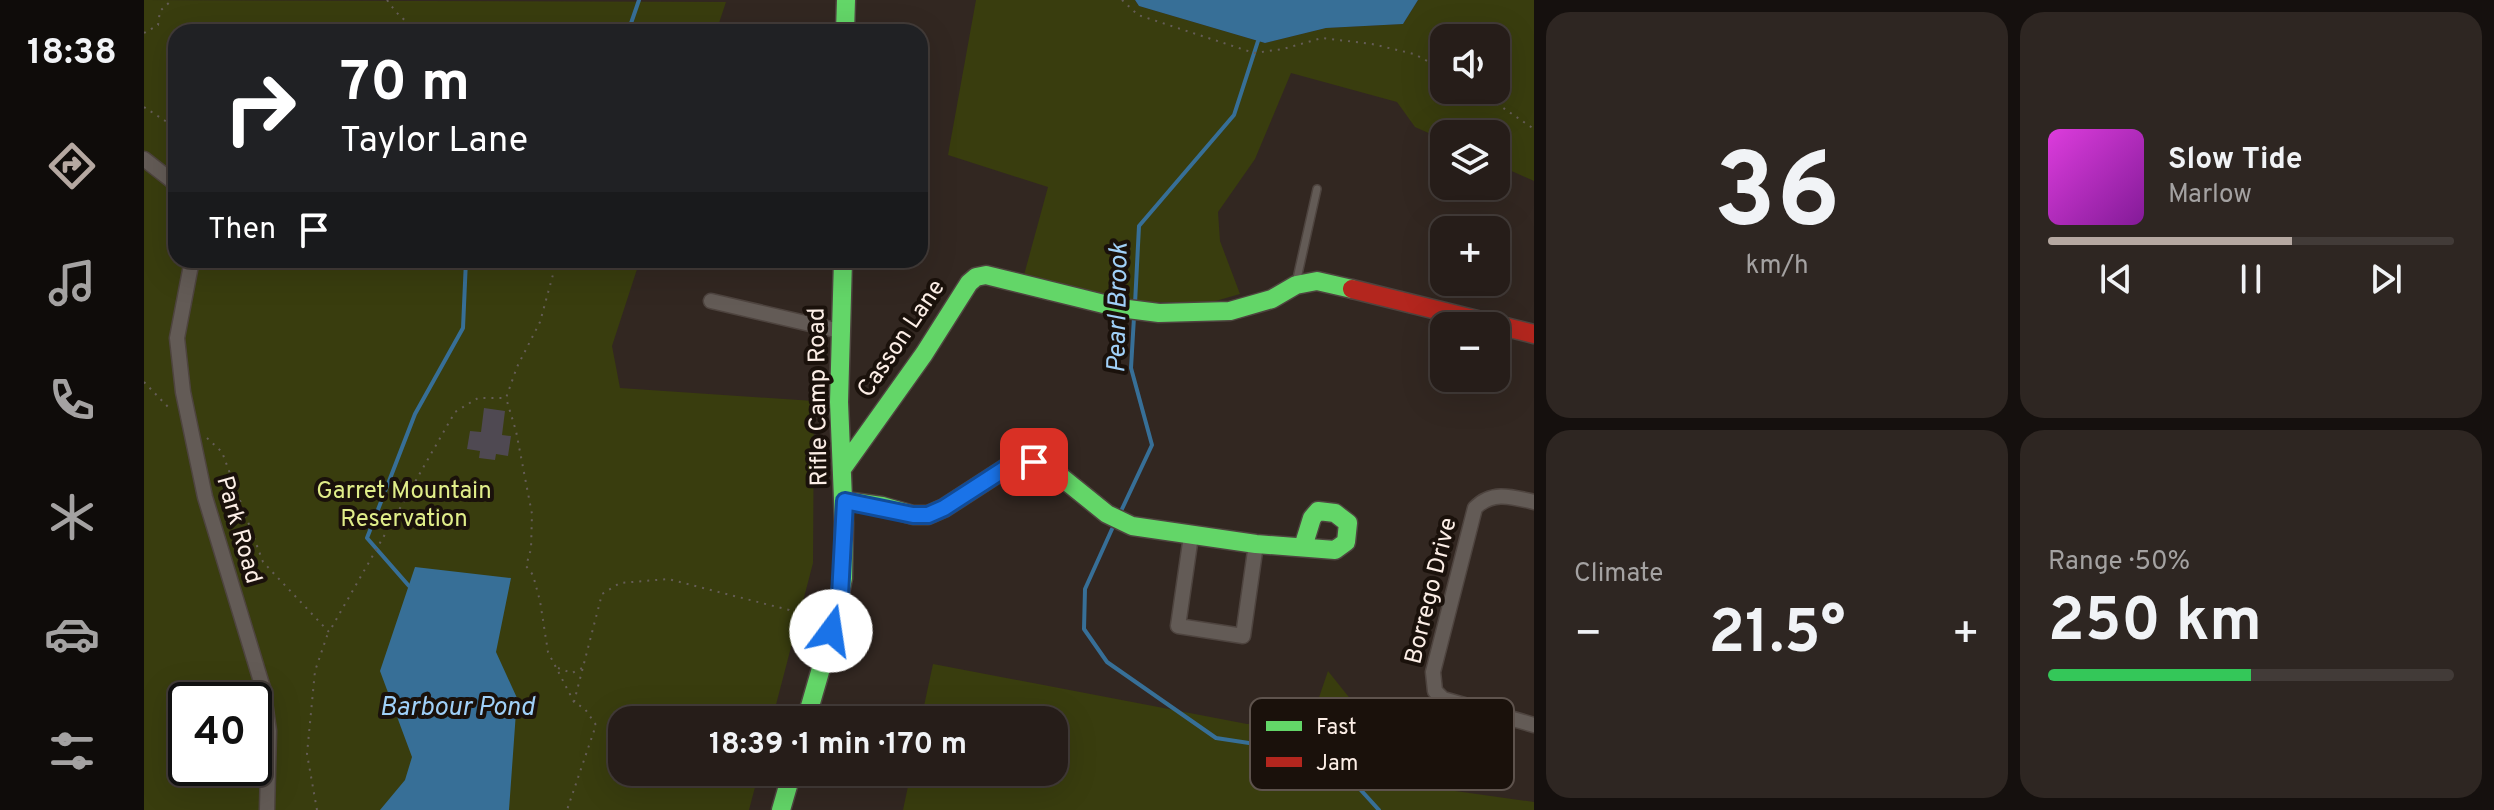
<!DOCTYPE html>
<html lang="en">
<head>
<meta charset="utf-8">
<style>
	:root { --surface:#261d19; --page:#2e2622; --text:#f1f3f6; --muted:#a4a2a2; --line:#423b38; --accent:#b5a8a1 }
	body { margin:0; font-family:Overpass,sans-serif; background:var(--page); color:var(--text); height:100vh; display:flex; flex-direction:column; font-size:30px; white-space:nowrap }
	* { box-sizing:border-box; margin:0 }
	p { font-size:26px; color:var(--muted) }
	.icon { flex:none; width:44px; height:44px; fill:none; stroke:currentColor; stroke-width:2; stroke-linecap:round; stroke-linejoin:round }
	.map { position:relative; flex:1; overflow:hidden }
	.sheet { display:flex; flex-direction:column; gap:12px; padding:12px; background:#15100e; width:960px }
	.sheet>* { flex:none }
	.hud { position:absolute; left:24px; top:24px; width:760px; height:244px; border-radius:24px; box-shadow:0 8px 32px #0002,0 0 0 2px var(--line); background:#202124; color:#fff; overflow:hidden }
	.buttons { position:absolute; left:1286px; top:24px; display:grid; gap:16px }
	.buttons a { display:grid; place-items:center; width:80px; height:80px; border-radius:16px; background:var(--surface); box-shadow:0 8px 32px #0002,0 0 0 2px var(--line); font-size:40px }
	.speed { position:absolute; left:24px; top:682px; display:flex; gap:16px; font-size:40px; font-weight:700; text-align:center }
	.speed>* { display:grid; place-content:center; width:104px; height:104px; border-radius:50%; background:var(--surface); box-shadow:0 8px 32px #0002,0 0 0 2px var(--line); line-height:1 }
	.speed .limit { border:4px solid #111; border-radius:12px; background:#fff; color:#111 }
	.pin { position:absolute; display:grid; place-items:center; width:68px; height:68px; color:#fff; margin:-34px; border-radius:16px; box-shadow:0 4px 12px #0006 }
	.me { position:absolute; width:88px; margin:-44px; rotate:14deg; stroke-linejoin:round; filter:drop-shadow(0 0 6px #0008) }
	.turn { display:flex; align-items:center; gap:28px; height:168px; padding:0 40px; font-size:36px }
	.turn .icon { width:104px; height:104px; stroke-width:2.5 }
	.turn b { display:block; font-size:56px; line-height:68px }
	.then { display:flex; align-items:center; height:76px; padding:0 40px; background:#0003; gap:16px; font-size:30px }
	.big { font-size:60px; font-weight:700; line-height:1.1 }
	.sheet .widget { flex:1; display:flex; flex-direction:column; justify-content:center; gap:12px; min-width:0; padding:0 28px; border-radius:24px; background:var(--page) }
	.sheet .dial { align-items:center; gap:0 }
	.dial b { font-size:104px; line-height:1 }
	.song { display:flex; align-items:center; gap:24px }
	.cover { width:96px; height:96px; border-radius:12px; background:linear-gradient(135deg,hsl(300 70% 55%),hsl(290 70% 35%)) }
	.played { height:8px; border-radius:4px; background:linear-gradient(90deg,var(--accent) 60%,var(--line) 60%) }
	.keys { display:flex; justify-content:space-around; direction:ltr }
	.heat { display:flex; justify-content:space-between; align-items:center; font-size:44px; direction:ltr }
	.charge { height:12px; border-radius:6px; background:linear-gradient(90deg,#34c759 50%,var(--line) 0) }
	.sheet .tiles { flex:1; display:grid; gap:12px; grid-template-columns:repeat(2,1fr) }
	.trip { position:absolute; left:464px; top:706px; width:460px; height:80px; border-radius:24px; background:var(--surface); box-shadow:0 8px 32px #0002,0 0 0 2px var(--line); font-weight:700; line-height:80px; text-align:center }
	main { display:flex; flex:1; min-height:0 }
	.tab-bar { display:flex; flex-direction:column; width:144px; justify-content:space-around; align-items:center; background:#0f0c0a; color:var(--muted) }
	.tab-bar .icon { width:56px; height:56px }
	.tab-bar .selected { color:var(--accent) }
	.tab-bar b { font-size:36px; color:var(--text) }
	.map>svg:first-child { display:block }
	.green { fill:#393d0e; fill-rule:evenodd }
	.water { fill:#376f97 }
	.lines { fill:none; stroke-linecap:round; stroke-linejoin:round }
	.stream { stroke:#376f97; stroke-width:4 }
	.building { fill:#4f4952 }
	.lane-casing { stroke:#4e443f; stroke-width:10 }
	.street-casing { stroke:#4e443f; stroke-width:17 }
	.fast-casing { stroke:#4e443f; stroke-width:21 }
	.jam-casing { stroke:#4e443f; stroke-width:21 }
	.path { stroke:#655d57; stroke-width:2; stroke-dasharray:2 6; stroke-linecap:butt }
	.lane { stroke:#635b56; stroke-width:7 }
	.street { stroke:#635b56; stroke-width:14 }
	.fast { stroke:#63d668; stroke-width:18 }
	.jam { stroke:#b3261e; stroke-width:18 }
	.route-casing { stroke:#114b97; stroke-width:20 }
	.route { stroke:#1a73e8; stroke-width:14 }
	.labels { text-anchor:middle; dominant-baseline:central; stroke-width:8; stroke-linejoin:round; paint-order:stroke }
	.street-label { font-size:24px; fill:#fceee6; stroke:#1a110b }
	.park-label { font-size:24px; fill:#e0ed89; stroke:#1a110b }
	.water-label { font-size:26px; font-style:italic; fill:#a0d0f8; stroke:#1a110b }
	.key { fill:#1a110b; stroke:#5e534d; stroke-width:2 }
	.key-label { font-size:22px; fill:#fceee6 }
</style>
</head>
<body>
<main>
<nav class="tab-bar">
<b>18:38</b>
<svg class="icon selected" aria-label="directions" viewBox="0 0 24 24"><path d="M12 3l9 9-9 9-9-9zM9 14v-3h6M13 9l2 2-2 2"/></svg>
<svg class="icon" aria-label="music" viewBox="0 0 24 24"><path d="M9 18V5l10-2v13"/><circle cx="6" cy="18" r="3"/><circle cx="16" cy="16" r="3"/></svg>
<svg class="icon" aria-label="phone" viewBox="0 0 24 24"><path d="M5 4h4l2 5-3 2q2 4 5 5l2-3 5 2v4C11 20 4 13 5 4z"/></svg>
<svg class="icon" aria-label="climate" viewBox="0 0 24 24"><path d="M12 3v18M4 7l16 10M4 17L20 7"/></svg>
<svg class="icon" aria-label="car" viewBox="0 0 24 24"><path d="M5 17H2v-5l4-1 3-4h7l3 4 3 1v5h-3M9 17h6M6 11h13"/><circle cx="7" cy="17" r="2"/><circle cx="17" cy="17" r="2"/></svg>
<svg class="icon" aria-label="filters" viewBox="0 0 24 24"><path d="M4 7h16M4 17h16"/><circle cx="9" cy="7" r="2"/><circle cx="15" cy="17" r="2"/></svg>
</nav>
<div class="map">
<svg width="1390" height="810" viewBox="0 0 1390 810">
	<rect width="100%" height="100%" fill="#322721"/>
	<path class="green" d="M0 0 582 2 572 32H32V260H496L468 346 476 388 670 401 669 563 628 720H478V772H615L605 810H0ZM42 700H110V768H42Z
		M832 0H991L995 6 1121 43 1182 28 1259 24 1274 0H1390V181L1352 164V134H1300V140L1271 127 1253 102 1147 73 1111 159 1074 212 1076 241 1096 294 1068 302H984L880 275 904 187 804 155ZM1300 38H1352V90H1300Z
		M789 664 1103 724 1168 718 1184 671 1276 786 1390 802V810H759L767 772H910V720H777Z"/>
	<path class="water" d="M991 0H1274L1259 24 1182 28 1121 43 995 6Z
		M271 567 367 578 352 652 373 698 365 810H236L261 780 268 757 236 671Z"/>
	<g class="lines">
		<path class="stream" d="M484 32 495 0
			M991 304 995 226 1090 115 1114 41
			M978 509 1008 445 987 368 990 317
			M968 529 941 589 940 629 963 662 1072 738 1185 755 1235 810
			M265 586 223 538 271 414 319 328 322 260"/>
	</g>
	<path class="building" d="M340 408 361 411 358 435 367 436 364 456 352 454 351 460 335 458 336 451 323 449 326 431 337 432Z"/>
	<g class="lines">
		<defs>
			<path id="lane" d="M1152 283 1173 189"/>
			<path id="street" d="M0 159 32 184
				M48 260 33 338 39 392 61 497 119 688 125 731 123 810
				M567 301 696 331
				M1390 502C1369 497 1348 490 1331 508L1289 672 1291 691 1299 699 1390 725
				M1047 536 1034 626 1099 636 1112 544"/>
			<path id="fast" d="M701 32 702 0
				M698 469 780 354 825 283 832 277 842 275 976 308 1015 313 1086 311 1128 299 1152 285 1173 281 1208 289
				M701 501 738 506 769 515H784L800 508 868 464 890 462 911 472 963 514 988 526 1112 544 1191 550 1202 542 1204 523 1191 513 1174 511 1168 518 1159 547
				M662 720 689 627 699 578 700 523 695 402 699 260
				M637 810 648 772"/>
			<path id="jam" d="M1208 289 1390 334"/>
		</defs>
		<use href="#lane" class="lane-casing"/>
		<use href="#street" class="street-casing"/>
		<use href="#fast" class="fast-casing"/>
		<use href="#jam" class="jam-casing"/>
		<path class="path" d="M243 0C264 30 273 28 306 24L320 32
			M978 0 994 15 1110 53 1139 49 1178 38 1228 44 1270 54 1300 70
			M0 33 14 25 16 11 28 0
			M1333 90 1390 129
			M0 107 32 128
			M236 260 253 264 284 260
			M413 260 396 322 373 367 362 398 372 431 388 514 387 549 382 566 389 575 396 601 404 652 430 702 441 709 452 725 423 810
			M0 382 27 410
			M63 438 78 452 119 562 185 632 311 412 334 398H362
			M414 668 428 673 438 668
			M430 702 458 594 476 583 524 579 645 610 668 622 670 628
			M173 810 163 754 171 671 184 633"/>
		<use href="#lane" class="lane"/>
		<use href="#street" class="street"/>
		<use href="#fast" class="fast"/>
		<use href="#jam" class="jam"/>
	</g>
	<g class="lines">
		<defs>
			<path id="route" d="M687 631 696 596 701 501 769 515H784L800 508 868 464 890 462"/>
		</defs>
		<use href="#route" class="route-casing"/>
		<use href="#route" class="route"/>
	</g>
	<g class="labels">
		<g class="street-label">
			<text transform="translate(758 339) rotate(-56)">Casson Lane</text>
			<text transform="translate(675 397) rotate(-91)">Rifle Camp Road</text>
			<text transform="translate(94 530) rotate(74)">Park Road</text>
			<text transform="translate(1288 591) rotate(-76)">Borrego Drive</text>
		</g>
		<g class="park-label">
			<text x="260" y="492">Garret Mountain<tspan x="260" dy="28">Reservation</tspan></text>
		</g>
		<g class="water-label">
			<text transform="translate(975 308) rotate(-89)">Pearl Brook</text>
			<text x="313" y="708">Barbour Pond</text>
		</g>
	</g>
	<rect x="1106" y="698" width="264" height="92" rx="12" class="key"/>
	<rect x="1122" y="721" width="36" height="10" fill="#63d668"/>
	<rect x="1122" y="757" width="36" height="10" fill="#b3261e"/>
	<g class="key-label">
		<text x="1172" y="734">Fast</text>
		<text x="1172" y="770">Jam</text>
	</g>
</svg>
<div class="buttons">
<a><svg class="icon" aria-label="sound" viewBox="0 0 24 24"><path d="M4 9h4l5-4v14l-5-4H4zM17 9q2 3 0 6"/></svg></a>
<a><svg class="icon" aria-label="layers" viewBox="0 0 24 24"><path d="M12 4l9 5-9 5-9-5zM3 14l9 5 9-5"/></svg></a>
<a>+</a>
<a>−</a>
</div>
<div class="speed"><div class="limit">40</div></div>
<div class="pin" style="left:890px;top:462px;background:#d93025"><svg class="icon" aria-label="arrive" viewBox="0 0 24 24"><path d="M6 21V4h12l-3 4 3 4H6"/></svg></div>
<svg class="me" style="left:687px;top:631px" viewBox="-20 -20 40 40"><circle r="19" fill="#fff"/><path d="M0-13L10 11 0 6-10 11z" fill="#1a73e8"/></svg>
<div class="trip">18:39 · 1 min · 170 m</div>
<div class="hud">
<div class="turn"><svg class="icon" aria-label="right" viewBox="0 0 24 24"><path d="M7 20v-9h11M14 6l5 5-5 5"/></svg><div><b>70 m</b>Taylor Lane</div></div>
<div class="then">Then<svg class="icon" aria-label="arrive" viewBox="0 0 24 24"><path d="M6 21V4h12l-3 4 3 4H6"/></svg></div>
</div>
</div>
<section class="sheet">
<div class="tiles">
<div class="widget dial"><b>36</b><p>km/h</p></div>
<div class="widget">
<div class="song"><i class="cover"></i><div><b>Slow Tide</b><p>Marlow</p></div></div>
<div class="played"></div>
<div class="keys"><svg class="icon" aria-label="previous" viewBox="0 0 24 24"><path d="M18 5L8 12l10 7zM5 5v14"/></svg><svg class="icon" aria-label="pause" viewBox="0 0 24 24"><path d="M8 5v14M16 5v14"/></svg><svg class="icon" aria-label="next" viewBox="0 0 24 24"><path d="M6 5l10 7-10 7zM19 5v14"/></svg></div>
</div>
<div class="widget"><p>Climate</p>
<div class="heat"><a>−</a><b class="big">21.5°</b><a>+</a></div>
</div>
<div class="widget"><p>Range · 50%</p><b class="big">250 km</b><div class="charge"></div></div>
</div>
</section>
</main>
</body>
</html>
